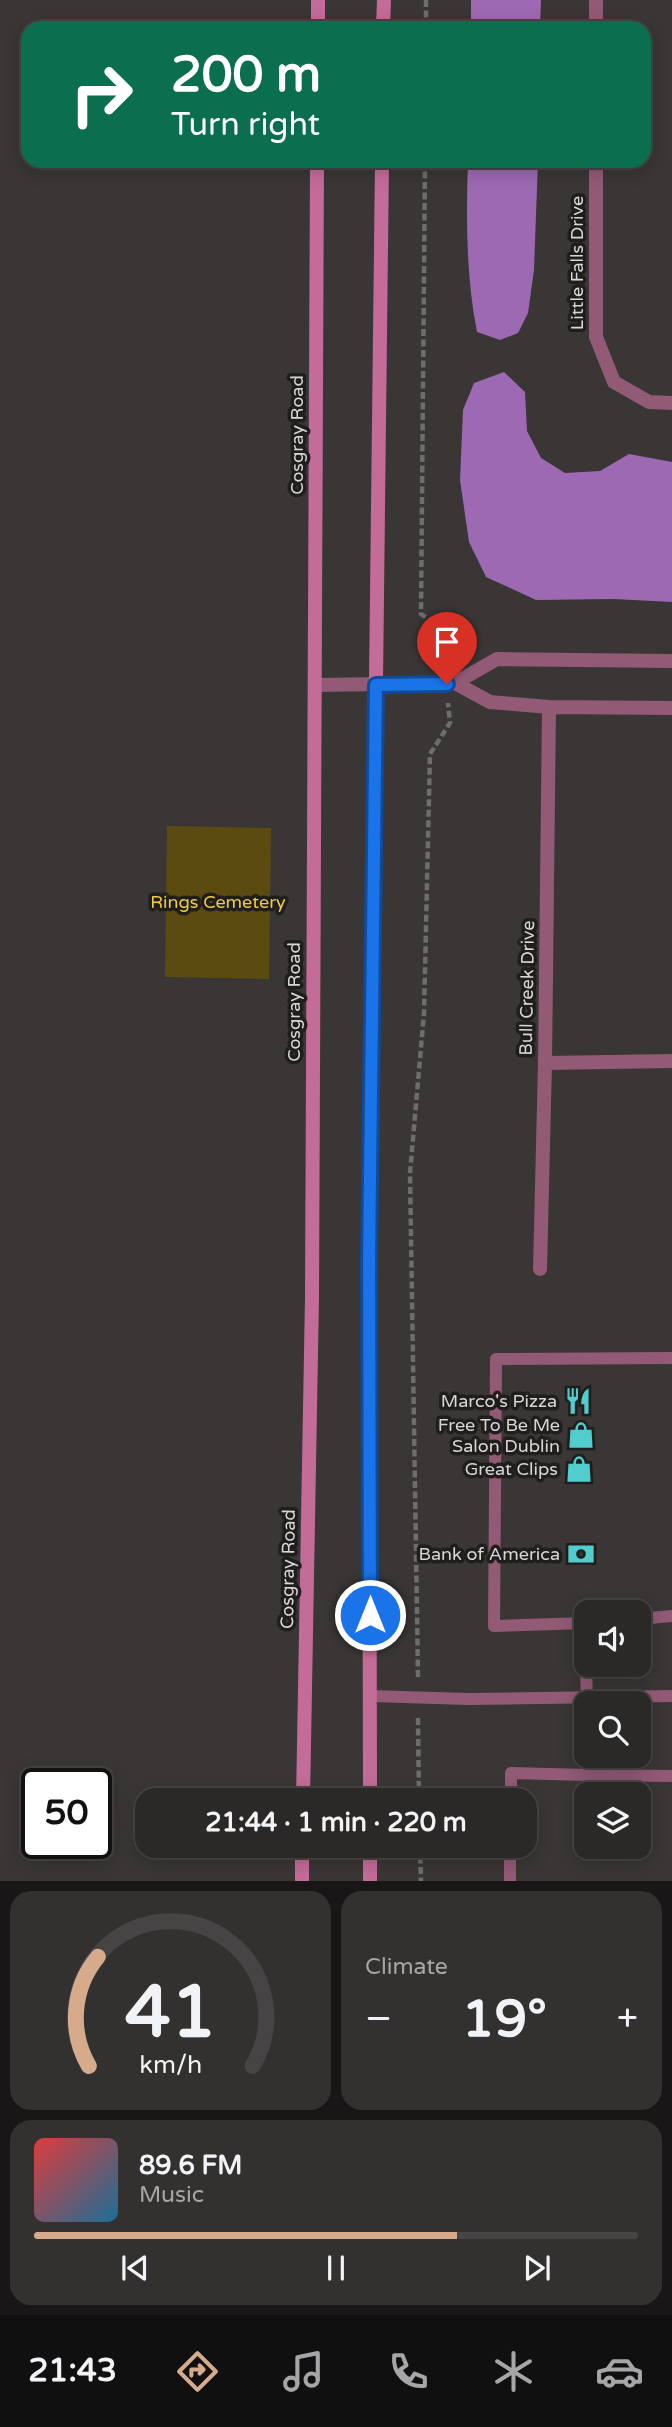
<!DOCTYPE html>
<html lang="en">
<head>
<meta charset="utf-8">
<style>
	:root { --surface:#2b2828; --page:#333030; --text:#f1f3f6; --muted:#a6a6a8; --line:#474445; --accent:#d6ab8b }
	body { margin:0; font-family:"Varela Round",sans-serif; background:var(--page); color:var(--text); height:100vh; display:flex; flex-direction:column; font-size:26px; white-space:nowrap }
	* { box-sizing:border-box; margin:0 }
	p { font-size:23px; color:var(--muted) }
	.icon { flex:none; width:38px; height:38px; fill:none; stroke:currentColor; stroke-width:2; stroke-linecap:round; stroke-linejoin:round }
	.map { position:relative; height:1881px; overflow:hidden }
	.details { display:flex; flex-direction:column; gap:10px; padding:10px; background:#181616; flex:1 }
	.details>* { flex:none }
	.top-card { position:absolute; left:21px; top:21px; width:630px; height:147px; border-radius:21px; box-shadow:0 4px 18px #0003,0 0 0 2px var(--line); background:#0b6e4f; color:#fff; overflow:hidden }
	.fabs { position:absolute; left:574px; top:1600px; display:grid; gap:14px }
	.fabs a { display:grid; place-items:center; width:77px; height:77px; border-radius:14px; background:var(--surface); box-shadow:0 4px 18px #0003,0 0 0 2px var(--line); font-size:35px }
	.speed { position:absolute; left:21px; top:1768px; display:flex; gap:14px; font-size:35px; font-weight:700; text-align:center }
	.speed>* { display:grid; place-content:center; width:91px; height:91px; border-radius:50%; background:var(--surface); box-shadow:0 4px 18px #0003,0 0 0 2px var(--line); line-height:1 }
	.speed .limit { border:4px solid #111; border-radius:10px; background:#fff; color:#111 }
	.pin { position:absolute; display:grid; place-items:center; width:60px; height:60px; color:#fff; margin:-72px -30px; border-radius:50% 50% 50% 0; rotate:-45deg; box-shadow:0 0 7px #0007 }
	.pin .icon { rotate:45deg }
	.me { position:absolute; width:77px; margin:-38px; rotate:0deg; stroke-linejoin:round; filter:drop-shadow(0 0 5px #0008) }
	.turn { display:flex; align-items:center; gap:24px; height:147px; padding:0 35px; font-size:32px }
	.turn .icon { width:91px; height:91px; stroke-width:2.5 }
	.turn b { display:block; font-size:49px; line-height:60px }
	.big { font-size:52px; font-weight:800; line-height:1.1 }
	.details .card { flex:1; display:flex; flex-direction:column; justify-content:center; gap:10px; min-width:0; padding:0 24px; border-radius:21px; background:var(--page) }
	.details .dial { align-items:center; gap:0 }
	.dial svg { height:182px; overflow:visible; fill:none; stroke:var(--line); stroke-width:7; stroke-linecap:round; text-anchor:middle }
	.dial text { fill:var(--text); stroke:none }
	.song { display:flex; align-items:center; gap:21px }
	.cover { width:84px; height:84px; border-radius:10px; background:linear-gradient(135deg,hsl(0 70% 55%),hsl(200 70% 35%)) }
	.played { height:7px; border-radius:4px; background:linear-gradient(90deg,var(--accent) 70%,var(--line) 70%) }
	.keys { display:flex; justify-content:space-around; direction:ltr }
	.heat { display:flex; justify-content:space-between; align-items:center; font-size:38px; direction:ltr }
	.details .tiles { flex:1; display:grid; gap:10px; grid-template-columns:1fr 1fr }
	.card:last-child { grid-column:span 2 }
	.trip { position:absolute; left:135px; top:1788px; width:402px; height:70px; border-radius:21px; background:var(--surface); box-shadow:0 4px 18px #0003,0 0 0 2px var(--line); font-weight:800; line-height:70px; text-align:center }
	.tabs { display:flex; height:112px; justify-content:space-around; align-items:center; background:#111010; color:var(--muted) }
	.tabs .icon { width:49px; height:49px }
	.tabs .on { color:var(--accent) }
	.tabs b { font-size:32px; color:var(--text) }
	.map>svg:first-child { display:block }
	.green { fill:#5b4b10 }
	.water { fill:#9c69b2 }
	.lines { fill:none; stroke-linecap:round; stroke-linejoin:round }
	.path { stroke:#6f6c6c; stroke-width:4.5; stroke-dasharray:7 3.5; stroke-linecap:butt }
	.service { stroke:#925a75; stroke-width:12 }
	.minor { stroke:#925a75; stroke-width:14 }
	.secondary { stroke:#c46c98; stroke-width:14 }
	.route-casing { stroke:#114b97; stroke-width:18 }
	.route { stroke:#1a73e8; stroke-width:12 }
	.labels { text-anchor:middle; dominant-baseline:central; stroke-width:7; stroke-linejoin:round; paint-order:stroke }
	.street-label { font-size:18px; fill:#d7d5d5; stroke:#1f1e1d }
	.park-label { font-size:18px; fill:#efca43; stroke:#1f1e1d }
	.poi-label { font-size:18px; fill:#d7d5d5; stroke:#1f1e1d; text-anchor:end }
</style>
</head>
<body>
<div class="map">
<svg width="672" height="1881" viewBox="0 0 672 1881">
	<rect width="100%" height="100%" fill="#393635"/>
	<path class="green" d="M167 826 271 828 269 979 165 977Z"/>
	<path class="water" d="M471 0H541L540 28H471Z
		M468 161H538L534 270 528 313 518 333 500 340 477 332C466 276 466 218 468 161Z
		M504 372 525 392 527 431 541 458 565 473 600 471 629 454 672 462V602L613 599 536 600 486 577 469 542 460 480 463 410 474 383Z"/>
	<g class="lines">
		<path class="path" d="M426 28V0
			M425 161 421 614 448 633V662
			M418 1677 410 1173 424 1013 430 754 450 723 448 703
			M418 1718 419 1801
			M420 1846 421 1881"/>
		<path class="service" d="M639 1619 672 1616
			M585 1623 587 1703
			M586 1623 494 1626 496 1359 672 1358
			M370 1696 468 1699 672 1696
			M587 1755V1775L672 1776
			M511 1801V1773L587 1775
			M510 1881V1846"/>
		<path class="minor" d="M596 28V0
			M596 161V337L614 382 649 402 672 403
			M455 683 490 702 549 707 672 708
			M315 685 455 683 497 659 672 661
			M545 1063 672 1061
			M540 1269 545 1063 549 707"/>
		<path class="secondary" d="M318 28V0
			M383 28 384 0
			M303 1801 312 1297 317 161
			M370 1801 369 1288 382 161
			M370 1846V1881
			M302 1881V1846"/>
	</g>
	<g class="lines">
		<defs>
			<path id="route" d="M370 1615 369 1260 376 685 447 684"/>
		</defs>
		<use href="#route" class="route-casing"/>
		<use href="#route" class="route"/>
	</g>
	<defs>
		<symbol id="restaurant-bare" viewBox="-9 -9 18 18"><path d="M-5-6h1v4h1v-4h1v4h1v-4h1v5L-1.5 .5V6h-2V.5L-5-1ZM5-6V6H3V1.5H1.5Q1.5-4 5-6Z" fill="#52cdce" stroke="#1f1e1d" stroke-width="2.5" paint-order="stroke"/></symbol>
		<symbol id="shop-bare" viewBox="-9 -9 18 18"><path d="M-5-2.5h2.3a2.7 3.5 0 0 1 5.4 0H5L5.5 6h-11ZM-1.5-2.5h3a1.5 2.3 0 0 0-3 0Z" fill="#52cdce" stroke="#1f1e1d" stroke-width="2.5" paint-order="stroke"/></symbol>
		<symbol id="bank-bare" viewBox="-9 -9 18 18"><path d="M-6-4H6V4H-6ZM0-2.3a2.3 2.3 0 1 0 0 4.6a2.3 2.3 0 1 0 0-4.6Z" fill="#52cdce" stroke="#1f1e1d" stroke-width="2.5" paint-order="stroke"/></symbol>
	</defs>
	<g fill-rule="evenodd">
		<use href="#restaurant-bare" x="559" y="1382" width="38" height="38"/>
		<use href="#shop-bare" x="562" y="1416" width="38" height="38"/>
		<use href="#shop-bare" x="560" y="1450" width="38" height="38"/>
		<use href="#bank-bare" x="562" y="1535" width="38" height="38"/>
	</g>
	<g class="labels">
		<g class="street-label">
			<text transform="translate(577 263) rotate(-90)">Little Falls Drive</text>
			<text transform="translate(297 435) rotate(-90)">Cosgray Road</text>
			<text transform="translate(527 988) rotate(-89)">Bull Creek Drive</text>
			<text transform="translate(294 1002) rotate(-90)">Cosgray Road</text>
			<text transform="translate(288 1569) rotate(-89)">Cosgray Road</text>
		</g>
		<g class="park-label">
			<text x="218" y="902">Rings Cemetery</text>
		</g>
		<g class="poi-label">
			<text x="557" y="1401">Marco's Pizza</text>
			<text x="560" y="1425">Free To Be Me<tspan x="560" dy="21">Salon Dublin</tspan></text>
			<text x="558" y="1469">Great Clips</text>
			<text x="560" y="1554">Bank of America</text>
		</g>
	</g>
</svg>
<div class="fabs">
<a><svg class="icon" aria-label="sound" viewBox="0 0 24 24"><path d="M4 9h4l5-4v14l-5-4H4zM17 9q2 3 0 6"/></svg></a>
<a><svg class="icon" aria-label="search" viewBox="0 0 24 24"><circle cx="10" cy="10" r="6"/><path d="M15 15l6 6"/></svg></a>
<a><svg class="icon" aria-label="layers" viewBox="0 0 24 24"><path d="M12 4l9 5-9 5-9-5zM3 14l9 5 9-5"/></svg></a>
</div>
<div class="speed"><div class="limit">50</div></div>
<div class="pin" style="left:447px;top:684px;background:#d93025"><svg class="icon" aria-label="arrive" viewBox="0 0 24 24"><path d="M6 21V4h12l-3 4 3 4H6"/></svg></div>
<svg class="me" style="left:370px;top:1615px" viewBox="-20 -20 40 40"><circle r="17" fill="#1a73e8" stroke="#fff" stroke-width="3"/><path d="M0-11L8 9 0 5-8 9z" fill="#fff"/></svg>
<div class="trip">21:44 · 1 min · 220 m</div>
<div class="top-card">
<div class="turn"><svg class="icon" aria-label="right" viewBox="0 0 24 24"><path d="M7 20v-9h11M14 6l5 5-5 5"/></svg><div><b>200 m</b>Turn right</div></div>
</div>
</div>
<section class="details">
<div class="tiles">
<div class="card dial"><svg viewBox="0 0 100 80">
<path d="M14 69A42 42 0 1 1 86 69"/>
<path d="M14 69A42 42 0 0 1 18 21" stroke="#d6ab8b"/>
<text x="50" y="56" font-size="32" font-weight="700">41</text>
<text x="50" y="72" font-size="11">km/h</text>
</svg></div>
<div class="card"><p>Climate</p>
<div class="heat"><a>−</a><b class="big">19°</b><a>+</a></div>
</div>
<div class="card">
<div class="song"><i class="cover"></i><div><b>89.6 FM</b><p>Music</p></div></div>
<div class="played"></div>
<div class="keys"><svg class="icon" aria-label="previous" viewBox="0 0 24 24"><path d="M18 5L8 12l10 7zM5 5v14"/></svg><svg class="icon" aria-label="pause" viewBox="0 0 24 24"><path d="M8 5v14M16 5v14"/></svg><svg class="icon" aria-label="next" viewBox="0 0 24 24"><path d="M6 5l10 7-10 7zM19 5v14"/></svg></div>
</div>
</div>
</section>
<nav class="tabs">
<b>21:43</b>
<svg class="icon on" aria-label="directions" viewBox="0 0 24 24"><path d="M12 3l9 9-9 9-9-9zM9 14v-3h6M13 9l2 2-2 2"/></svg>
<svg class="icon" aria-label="music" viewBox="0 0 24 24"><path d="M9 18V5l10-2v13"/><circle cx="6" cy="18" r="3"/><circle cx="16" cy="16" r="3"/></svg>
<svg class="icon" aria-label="phone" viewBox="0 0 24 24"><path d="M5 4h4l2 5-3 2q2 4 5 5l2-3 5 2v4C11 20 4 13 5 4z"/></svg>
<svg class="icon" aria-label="climate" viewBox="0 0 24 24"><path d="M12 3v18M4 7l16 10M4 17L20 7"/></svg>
<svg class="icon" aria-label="car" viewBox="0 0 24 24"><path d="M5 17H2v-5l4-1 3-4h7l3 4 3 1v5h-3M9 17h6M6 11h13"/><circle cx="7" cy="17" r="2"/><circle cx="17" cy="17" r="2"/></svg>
</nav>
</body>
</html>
